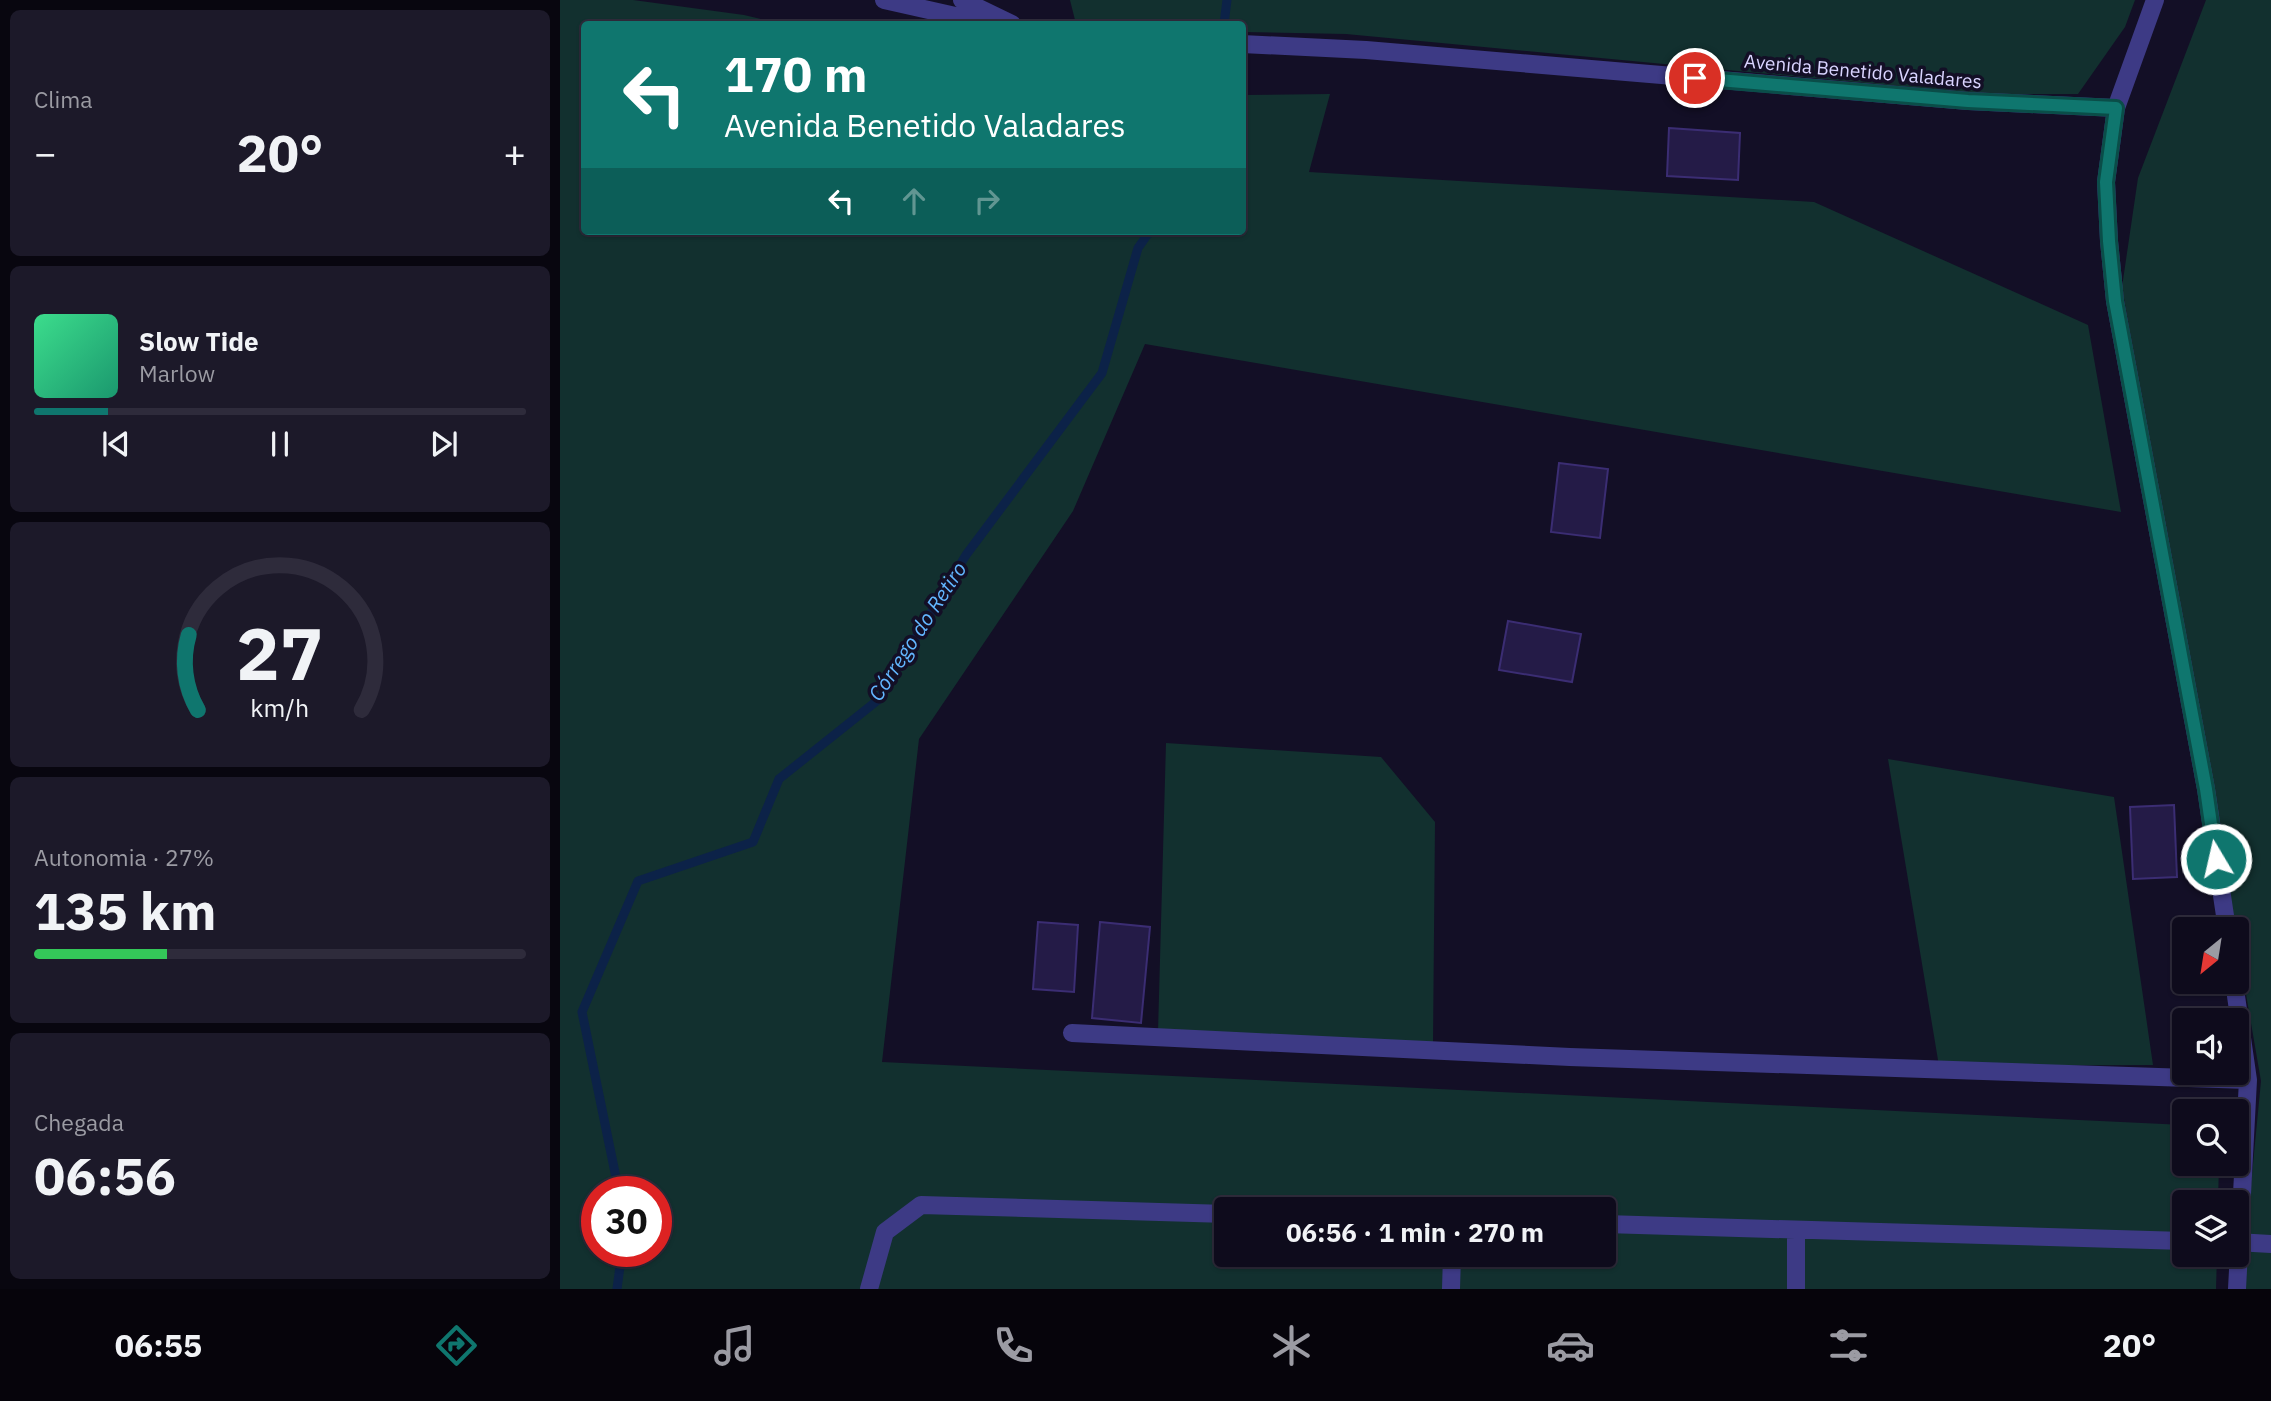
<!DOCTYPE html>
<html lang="pt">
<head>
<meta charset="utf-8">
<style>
	:root { --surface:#0e0b1c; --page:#1c1929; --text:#f1f3f6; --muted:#9b9ba3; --line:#2e2b3b; --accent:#0f766e }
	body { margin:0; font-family:"IBM Plex Sans",sans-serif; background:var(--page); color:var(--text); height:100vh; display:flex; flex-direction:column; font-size:26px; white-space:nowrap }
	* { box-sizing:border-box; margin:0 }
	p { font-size:23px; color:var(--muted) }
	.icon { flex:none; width:38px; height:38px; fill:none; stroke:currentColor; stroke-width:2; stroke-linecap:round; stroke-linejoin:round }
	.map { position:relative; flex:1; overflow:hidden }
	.sheet { display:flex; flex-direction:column; gap:10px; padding:10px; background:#08060f; width:560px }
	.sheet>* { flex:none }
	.banner { position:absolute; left:21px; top:21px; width:665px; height:214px; border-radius:7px; box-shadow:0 2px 5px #0004,0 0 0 2px var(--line); background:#0f766e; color:#fff; overflow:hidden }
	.needle { width:46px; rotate:210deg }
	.tools { position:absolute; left:1612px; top:917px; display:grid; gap:14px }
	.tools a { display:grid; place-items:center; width:77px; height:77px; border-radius:7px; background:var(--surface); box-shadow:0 2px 5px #0004,0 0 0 2px var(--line); font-size:35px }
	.speed { position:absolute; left:21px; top:1176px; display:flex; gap:14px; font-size:35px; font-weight:700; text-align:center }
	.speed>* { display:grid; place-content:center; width:91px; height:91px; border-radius:50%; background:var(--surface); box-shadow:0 2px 5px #0004,0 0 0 2px var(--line); line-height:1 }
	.speed .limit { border:10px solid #d22; background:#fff; color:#111 }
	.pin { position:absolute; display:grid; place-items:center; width:60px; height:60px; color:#fff; margin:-30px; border:4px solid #fff; border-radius:50%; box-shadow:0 2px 7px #0007 }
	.me { position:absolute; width:77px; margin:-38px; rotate:351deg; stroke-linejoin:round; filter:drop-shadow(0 0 5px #0008) }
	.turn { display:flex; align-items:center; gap:24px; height:147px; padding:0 28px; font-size:32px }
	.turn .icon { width:91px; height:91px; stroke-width:2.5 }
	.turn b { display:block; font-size:49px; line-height:60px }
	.lanes { display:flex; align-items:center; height:66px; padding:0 28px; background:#0003; justify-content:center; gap:35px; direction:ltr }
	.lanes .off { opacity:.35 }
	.big { font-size:52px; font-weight:700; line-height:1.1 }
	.sheet .tile { flex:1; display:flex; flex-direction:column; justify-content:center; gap:10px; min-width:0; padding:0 24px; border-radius:10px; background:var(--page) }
	.sheet .dial { align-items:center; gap:0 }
	.dial svg { height:182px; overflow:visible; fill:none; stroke:var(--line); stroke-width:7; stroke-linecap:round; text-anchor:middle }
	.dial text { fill:var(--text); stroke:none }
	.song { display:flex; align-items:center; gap:21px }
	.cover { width:84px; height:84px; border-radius:10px; background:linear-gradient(135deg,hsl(150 70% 55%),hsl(160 70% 35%)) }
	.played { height:7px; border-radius:4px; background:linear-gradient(90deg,var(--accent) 15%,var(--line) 15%) }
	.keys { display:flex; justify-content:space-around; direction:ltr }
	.heat { display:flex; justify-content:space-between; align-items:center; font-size:38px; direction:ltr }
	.charge { height:10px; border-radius:5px; background:linear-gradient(90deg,#34c759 27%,var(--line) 0) }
	.trip { position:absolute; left:654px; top:1197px; width:402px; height:70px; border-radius:7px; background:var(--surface); box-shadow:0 2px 5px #0004,0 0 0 2px var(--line); font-weight:700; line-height:70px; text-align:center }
	.tabs { display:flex; height:112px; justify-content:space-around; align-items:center; background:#06040b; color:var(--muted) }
	.tabs .icon { width:49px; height:49px }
	.tabs .selected { color:var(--accent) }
	.tabs b { font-size:32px; color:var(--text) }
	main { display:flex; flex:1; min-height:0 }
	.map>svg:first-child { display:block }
	.green { fill:#12302f; fill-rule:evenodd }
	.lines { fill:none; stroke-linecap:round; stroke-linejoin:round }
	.stream { stroke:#0c2248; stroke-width:9 }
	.building { fill:#241b47; stroke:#3b2d73; stroke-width:2 }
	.minor { stroke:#3d3a85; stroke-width:18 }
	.route-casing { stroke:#0a4d48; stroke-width:18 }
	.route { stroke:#0f766e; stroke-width:12 }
	.labels { text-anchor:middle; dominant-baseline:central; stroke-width:7; stroke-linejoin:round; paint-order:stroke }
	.street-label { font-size:19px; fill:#d9d4ff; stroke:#130f26 }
	.water-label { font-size:21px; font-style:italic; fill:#62b6ff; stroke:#130f26 }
</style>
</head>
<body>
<main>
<section class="sheet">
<div class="tile"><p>Clima</p>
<div class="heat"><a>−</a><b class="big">20°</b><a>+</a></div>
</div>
<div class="tile">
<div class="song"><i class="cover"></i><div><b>Slow Tide</b><p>Marlow</p></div></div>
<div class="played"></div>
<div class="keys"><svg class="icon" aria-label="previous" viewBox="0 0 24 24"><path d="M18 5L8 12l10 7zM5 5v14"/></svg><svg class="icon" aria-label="pause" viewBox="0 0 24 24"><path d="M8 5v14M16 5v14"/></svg><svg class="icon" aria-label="next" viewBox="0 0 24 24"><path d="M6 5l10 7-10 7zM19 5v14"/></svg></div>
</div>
<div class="tile dial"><svg viewBox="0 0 100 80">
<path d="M14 69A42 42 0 1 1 86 69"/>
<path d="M14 69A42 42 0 0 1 10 36" stroke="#0f766e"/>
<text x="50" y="56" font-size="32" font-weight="700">27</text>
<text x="50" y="72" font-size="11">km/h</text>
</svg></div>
<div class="tile"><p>Autonomia · 27%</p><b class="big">135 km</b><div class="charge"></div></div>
<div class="tile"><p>Chegada</p><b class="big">06:56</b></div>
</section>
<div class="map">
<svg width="1711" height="1289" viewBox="0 0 1711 1289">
	<rect width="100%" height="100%" fill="#130f26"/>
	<path class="green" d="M0 0H73L184 15 222 24H24V231H682L683 95 770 94 749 172 1254 202 1528 325 1561 512 585 344 513 511 359 739 322 1062 1624 1125V1164H1659L1658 1202H1624V1255H1657L1656 1289H0ZM37 1192H96V1251H37ZM667 1209H1045V1255H667Z
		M510 0H1575L1565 27 1518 94H1422L786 34 683 32 682 24H516Z
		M1646 0H1711V1289H1681L1701 1081 1677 942 1676 929H1674L1562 287 1578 178Z
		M606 743 821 757 875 822 873 1044 598 1032Z
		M1328 759 1554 797 1593 1065 1379 1066Z"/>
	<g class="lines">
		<path class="stream" d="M664 24 667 0
			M59 1192 22 1012 78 881 193 842 219 779 318 700 406 555 542 373 578 248 590 231
			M57 1289 62 1251"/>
	</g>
	<path class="building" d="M1109 128 1180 133 1178 180 1107 176Z
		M999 463 1048 469 1040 538 991 532Z
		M948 621 1021 634 1012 682 939 670Z
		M1614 805 1617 877 1573 879 1570 807Z
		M478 922 518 925 514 992 473 989Z
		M540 922 590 927 581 1023 532 1018Z"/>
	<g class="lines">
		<path class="minor" d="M324 0 431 24
			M402 0 452 24
			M682 44 806 50 1408 101 1556 108 1595 0
			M1556 108 1546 182 1549 241 1555 301 1646 789 1667 929
			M1674 982 1688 1080 1677 1289
			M512 1033 1010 1057 1688 1080
			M1045 1224 1624 1241
			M1676 1242 1711 1244
			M309 1289 325 1232 361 1205 667 1214
			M891 1289 892 1255
			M1236 1289V1230"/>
	</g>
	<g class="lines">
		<defs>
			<path id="route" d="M1135 78 1408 101 1556 108 1546 182 1549 241 1555 301 1646 789 1656 859"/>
		</defs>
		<use href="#route" class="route-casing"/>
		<use href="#route" class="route"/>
	</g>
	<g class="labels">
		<g class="street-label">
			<text transform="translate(1303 71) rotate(5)">Avenida Benetido Valadares</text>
		</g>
		<g class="water-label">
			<text transform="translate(357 631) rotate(-57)">Córrego do Retiro</text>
		</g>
	</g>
</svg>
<div class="tools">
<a><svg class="needle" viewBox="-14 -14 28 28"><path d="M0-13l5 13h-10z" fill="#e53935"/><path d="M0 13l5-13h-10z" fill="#9b9ba3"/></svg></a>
<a><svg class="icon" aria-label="sound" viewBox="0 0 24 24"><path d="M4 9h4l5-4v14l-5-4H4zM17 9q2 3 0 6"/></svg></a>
<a><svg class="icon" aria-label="search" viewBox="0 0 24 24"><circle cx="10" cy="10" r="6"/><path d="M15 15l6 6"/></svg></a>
<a><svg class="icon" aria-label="layers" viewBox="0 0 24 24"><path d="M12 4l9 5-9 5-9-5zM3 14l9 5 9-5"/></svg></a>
</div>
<div class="speed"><div class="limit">30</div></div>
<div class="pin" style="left:1135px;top:78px;background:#d93025"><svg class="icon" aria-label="arrive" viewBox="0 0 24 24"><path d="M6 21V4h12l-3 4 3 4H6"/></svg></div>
<svg class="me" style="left:1656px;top:859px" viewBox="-20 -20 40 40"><circle r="17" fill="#0f766e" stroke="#fff" stroke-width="3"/><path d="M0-11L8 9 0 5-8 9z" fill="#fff"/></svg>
<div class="trip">06:56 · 1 min · 270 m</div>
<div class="banner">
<div class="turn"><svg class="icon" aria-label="left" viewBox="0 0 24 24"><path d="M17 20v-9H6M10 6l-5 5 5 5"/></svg><div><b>170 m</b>Avenida Benetido Valadares</div></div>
<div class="lanes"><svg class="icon" aria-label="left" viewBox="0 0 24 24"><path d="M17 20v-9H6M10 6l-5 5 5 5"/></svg><svg class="icon off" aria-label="ahead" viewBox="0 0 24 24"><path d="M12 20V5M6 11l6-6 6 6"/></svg><svg class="icon off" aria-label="right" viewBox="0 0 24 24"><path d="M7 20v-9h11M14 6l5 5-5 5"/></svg></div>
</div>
</div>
</main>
<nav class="tabs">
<b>06:55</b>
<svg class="icon selected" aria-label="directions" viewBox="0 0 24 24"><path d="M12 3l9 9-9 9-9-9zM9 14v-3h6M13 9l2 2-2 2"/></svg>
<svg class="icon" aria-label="music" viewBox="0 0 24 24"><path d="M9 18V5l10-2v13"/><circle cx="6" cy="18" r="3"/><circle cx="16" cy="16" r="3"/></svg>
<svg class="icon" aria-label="phone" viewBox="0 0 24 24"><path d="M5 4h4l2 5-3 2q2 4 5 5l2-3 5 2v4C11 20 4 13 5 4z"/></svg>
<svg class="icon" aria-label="climate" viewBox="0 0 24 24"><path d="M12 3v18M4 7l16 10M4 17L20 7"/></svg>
<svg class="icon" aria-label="car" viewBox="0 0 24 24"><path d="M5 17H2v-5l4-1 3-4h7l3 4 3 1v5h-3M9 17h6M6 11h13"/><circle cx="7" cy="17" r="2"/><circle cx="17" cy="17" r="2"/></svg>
<svg class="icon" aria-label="filters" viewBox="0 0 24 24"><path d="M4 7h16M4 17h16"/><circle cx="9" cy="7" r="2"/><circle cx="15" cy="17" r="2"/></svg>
<b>20°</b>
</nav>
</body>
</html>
